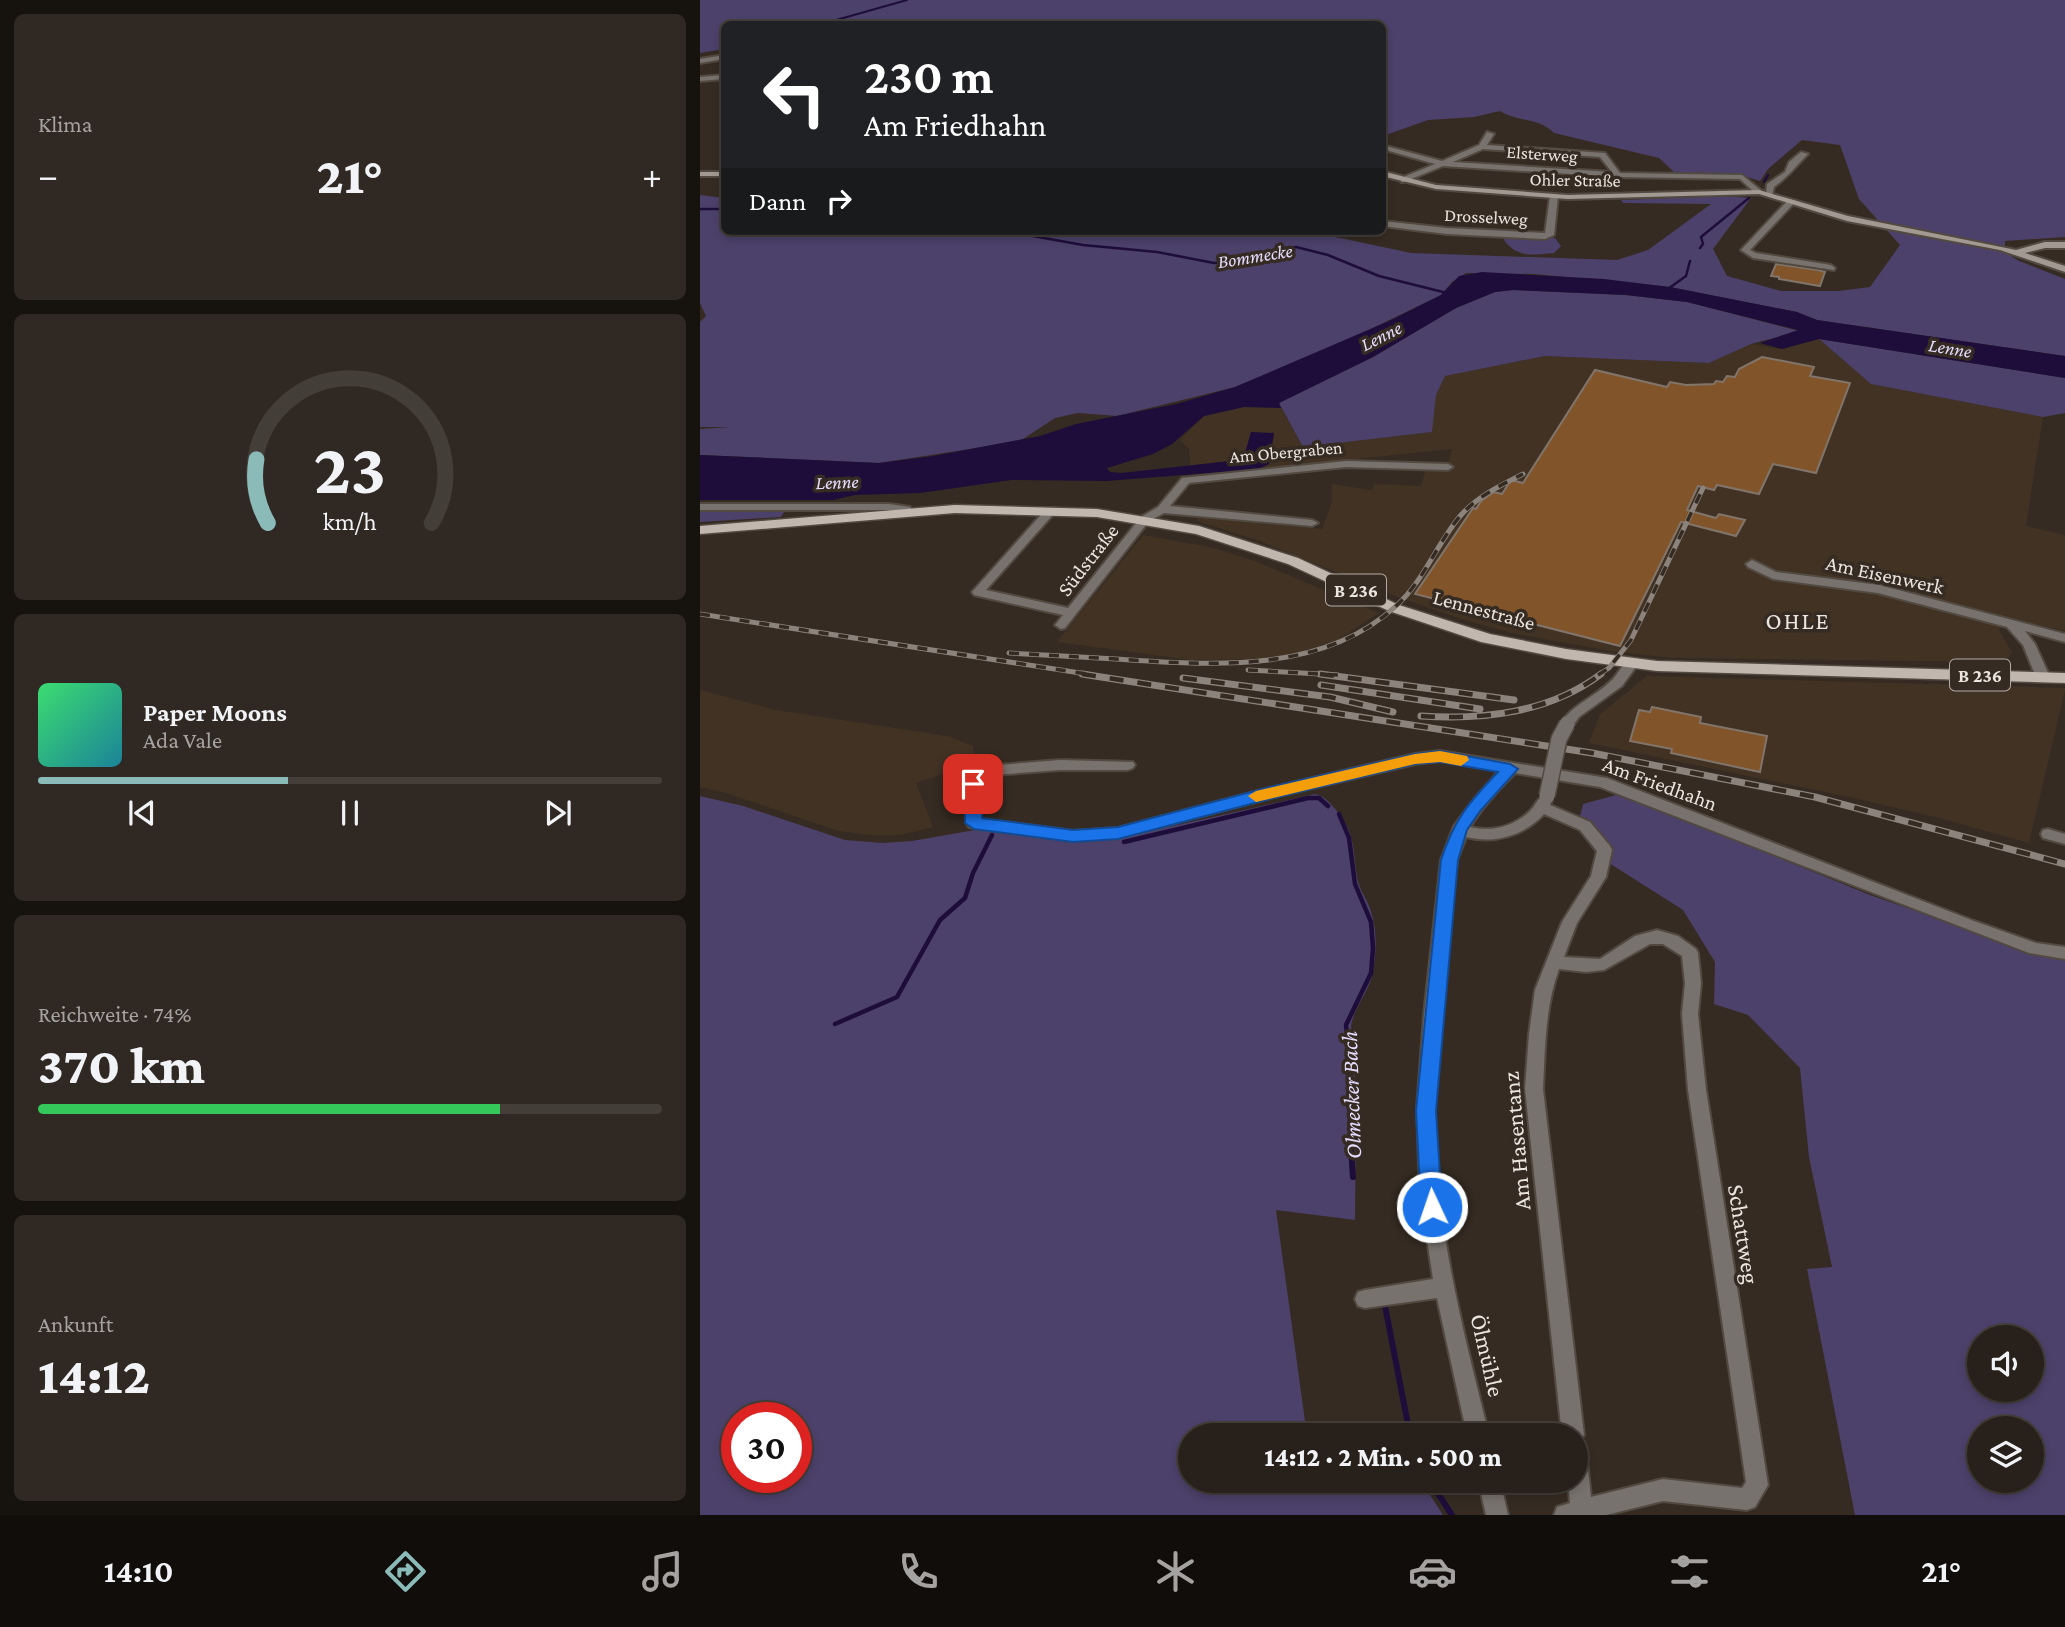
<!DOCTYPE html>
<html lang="de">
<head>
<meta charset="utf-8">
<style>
	:root { --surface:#28201a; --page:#302823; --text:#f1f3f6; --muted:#a5a3a2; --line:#443e39; --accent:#8bbbb9 }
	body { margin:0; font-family:"Crimson Pro",serif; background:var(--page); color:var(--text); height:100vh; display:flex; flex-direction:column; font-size:26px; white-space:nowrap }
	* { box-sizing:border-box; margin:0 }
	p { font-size:23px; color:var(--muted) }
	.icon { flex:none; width:38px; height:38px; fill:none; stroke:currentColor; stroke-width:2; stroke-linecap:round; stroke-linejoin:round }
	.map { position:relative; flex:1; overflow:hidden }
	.details { display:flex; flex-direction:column; gap:14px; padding:14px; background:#16120e; width:700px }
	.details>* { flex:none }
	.guide { position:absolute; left:21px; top:21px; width:665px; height:214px; border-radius:10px; box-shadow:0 4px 10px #0003,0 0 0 2px var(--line); background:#202124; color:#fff; overflow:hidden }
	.buttons { position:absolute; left:1267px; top:1325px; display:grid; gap:14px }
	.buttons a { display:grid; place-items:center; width:77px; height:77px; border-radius:50%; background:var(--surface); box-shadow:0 4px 10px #0003,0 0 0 2px var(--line); font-size:35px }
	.speed { position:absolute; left:21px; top:1402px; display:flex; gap:14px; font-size:35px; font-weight:700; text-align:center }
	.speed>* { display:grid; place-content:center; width:91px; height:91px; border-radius:50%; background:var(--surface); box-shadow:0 4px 10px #0003,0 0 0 2px var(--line); line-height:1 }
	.speed .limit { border:10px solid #d22; background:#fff; color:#111 }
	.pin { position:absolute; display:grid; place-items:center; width:60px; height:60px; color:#fff; margin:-30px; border-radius:14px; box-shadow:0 4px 10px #0006 }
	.me { position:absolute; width:77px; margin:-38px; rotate:357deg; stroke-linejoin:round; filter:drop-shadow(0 0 5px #0008) }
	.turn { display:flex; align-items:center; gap:24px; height:147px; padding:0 28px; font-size:32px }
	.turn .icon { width:91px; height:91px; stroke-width:2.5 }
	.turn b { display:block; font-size:49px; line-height:60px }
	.then { display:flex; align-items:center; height:66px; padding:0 28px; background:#0003; gap:14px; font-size:26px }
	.big { font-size:52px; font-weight:800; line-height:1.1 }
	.details .widget { flex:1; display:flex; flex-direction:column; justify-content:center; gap:10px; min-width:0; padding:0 24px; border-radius:10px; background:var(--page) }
	.details .dial { align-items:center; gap:0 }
	.dial svg { height:182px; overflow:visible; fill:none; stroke:var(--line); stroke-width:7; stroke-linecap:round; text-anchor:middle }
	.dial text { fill:var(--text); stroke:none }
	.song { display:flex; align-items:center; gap:21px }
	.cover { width:84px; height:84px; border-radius:10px; background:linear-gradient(135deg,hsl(140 70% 55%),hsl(190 70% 35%)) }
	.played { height:7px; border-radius:4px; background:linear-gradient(90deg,var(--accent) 40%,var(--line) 40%) }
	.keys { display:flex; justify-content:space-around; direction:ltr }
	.heat { display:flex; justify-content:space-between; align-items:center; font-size:38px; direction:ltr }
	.charge { height:10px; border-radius:5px; background:linear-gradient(90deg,#34c759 74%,var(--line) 0) }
	.trip { position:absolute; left:478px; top:1423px; width:410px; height:70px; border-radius:35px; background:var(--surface); box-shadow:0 4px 10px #0003,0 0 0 2px var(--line); font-weight:800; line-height:70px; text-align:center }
	.menu { display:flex; height:112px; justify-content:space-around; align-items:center; background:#100d0a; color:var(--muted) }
	.menu .icon { width:49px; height:49px }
	.menu .on { color:var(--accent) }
	.menu b { font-size:32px; color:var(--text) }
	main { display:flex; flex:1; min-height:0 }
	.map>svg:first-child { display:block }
	.built { fill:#413224 }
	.green { fill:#4c416a; fill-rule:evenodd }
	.water { fill:#1e0d3b }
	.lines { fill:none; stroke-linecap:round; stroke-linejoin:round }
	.stream-far3 { stroke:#1e0d3b; stroke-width:2 }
	.stream-far2 { stroke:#1e0d3b; stroke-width:2.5 }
	.stream-far1 { stroke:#1e0d3b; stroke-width:4.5 }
	.stream { stroke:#1e0d3b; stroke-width:6 }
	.building { fill:#815529; stroke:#81756b; stroke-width:2 }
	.street-casing { stroke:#524940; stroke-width:4 }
	.secondary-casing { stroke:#524940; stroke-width:4 }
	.primary-casing { stroke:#524940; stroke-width:3 }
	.street { fill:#78726e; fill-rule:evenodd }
	.secondary { fill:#a29992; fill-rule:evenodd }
	.primary { fill:#c2b7ae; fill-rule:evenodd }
	.rail-far1-casing { stroke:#8c847c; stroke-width:5 }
	.rail-casing { stroke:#8c847c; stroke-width:7 }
	.rail-far1 { stroke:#352b22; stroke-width:3.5; stroke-dasharray:10; stroke-linecap:butt }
	.rail { stroke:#352b22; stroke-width:4.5; stroke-dasharray:14; stroke-linecap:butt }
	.street-bridge-casing { stroke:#524940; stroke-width:18; stroke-linecap:butt }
	.street-bridge { stroke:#78726e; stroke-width:15 }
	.route { fill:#1a73e8; stroke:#114b97; stroke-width:2 }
	.slow { fill:#f59e0b }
	.labels { text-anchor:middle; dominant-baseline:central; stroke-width:7; stroke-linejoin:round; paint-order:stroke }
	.far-street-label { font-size:18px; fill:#ebe5df; stroke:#352b22 }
	.far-water-label { font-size:19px; font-style:italic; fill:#e5ddff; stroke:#352b22 }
	.shield { fill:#352b22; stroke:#b4ada6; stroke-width:2 }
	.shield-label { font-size:19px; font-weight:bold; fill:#ebe5df }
	.street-label { font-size:21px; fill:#ebe5df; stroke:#352b22 }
	.water-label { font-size:23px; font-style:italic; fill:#e5ddff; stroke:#352b22 }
	.quarter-label { font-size:24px; letter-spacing:2px; fill:#ebe5df; stroke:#352b22 }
	.near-street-label { font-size:24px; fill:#ebe5df; stroke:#352b22 }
</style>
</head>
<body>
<main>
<section class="details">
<div class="widget"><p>Klima</p>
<div class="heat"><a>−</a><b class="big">21°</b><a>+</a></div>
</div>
<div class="widget dial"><svg viewBox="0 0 100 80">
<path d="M14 69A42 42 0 1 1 86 69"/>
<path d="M14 69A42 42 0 0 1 9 41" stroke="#8bbbb9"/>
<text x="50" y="56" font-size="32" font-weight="700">23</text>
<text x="50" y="72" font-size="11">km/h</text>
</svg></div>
<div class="widget">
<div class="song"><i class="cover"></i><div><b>Paper Moons</b><p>Ada Vale</p></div></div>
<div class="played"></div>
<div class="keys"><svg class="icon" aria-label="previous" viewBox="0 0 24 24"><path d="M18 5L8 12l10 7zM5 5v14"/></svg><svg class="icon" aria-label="pause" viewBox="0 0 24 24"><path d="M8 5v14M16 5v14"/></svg><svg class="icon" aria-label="next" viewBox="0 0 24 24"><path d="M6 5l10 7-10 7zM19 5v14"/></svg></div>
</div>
<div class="widget"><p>Reichweite · 74%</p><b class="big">370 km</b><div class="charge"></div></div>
<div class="widget"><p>Ankunft</p><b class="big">14:12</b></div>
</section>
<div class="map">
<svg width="1365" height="1515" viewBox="0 0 1365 1515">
	<rect width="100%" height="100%" fill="#352b22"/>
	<path class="built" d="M1119 339 1171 384 1343 417 1326 526 1365 535V631L1303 617 1299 630 1312 652 1307 662 972 658 909 651 812 633 764 620 695 596 557 540 497 521 498 518 622 529 632 502V484L672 490 674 484 721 486 726 469H747L752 449 559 469 569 464 574 434 551 433 544 457 539 460 490 466 489 449 480 440 504 416 544 407 581 408 603 447 731 432 736 395 745 376 845 356 1009 363 1051 344 1082 349Z
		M443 535 510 547 555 561 679 613 636 641 601 652 558 659 491 660 357 642Z
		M947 676 1365 688V690L1329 843 1239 818 1154 798 889 743 900 714Z
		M0 690 76 710 248 736 273 746 274 759 262 768 216 783 233 827 201 835H168L139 831 26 793 0 787Z"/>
	<path class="green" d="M0 0H1365V237L1305 241V252L1317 260 1365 279V356L1117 320 1097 312 970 287 834 274 766 273 752 282 741 295 644 342 535 387 417 416 378 413 355 418 323 439 302 444 179 463 0 455V429L31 427H0V322L6 316 0 303V195L24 198V231H607L711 253 917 260 948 250 1011 204 923 203 921 200 1024 196 1051 198 1013 249 1027 276 1081 291H1139L1170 287 1200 245 1159 199 1140 145 1102 140 1068 169 1060 181 1044 176 973 175V171L959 158 854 133C838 117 820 123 800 111L774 117 728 120 683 136 682 24H24V49L0 53Z
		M805 235 855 238 861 246 854 253C833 255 817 258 804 240Z
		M813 290 926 295 987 302 1099 331 1051 344 1009 363 845 356 745 376 736 395 732 432 603 447 579 403 673 357 756 308 795 292Z
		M1119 339 1365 378V413L1343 417 1171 384Z
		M0 509H86L81 517 0 522Z
		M615 794C626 797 629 802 636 810 657 835 652 852 658 881 660 890 666 898 669 906 677 926 677 950 673 971 670 992 654 1006 651 1026L656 1094 655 1220 576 1210 605 1421 696 1435H490V1480L721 1481 743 1515H0V796L43 806 145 840 183 843 212 841 275 830 369 838H420ZM37 1418H96V1477H37Z
		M916 795 959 809 1170 895 1339 954 1365 959V1515H1155L1107 1269 1132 1267 1109 1157 1100 1068 1048 1015 1014 1004 1015 962 983 910 898 856 877 829 883 804ZM1279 1337H1332V1390H1279ZM1279 1428H1332V1480H1279Z"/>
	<path class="water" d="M782 272 904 279 970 287 1097 312 1117 320 1365 356V378L1119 339 1082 349 1060 343 1098 330 987 302 926 295 813 290 795 292 756 308 673 357 579 403 581 408 544 407 504 416 472 444 453 454 407 468 410 472 421 473 539 460 544 457 551 432 574 433 569 464 559 469 407 481 311 480 220 493 155 495 133 500H0V455L179 463 233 456 340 436 376 424 476 404 535 387 689 321 741 295 759 276Z"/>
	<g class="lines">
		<path class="stream-far3" d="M122 24 207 0"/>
		<path class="stream-far2" d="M1064 182 1068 175
			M0 209H24
			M305 231 383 245 457 252 514 263 556 260 596 247 628 255 679 276 747 293
			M1000 248 1003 244 1001 237 1049 198
			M965 291 986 276 990 261"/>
		<path class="stream-far1" d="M639 814 649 838 655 884 671 922 673 948 671 973 646 1025 648 1042
			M424 842 608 798H619L628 806
			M135 1024 197 997 240 920 265 898 273 873 292 835"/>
		<path class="stream" d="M648 1040C652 1086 649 1131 653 1177
			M685 1306 710 1435
			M729 1480 752 1515"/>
	</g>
	<path class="building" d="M1076 264 1118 270 1125 272 1120 286 1079 279V277L1071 276Z
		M1062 357 1114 367 1110 376 1150 383 1116 473 1073 464 1059 494 1017 485 1014 490 998 486 987 510 1016 518 1019 514 1045 520 1036 536 981 522 920 646 715 594 773 508 776 509 781 501 794 492 802 494 811 480 823 483 895 370 967 387 970 382 986 385 1014 384 1016 381 1023 382 1027 376 1035 377 1039 369Z
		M952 707 1001 717 1000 723 1067 736 1060 772 971 753 972 749 930 741 939 710 950 712Z"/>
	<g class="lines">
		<defs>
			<path id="street" d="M24 55V59L0 63V59Z
				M24 75V79L0 81V77Z
				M787 132 794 134 787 145 905 153 920 173 1042 175 1063 192 1056 194 1040 179 918 177 743 166 704 182H701V178L735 164 682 149V145L742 161 779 145ZM783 149 900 157 912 172 753 162Z
				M1101 152 1108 154C1095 167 1089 176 1074 187L1072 196H1066L1067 184 1085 172 1089 162Z
				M854 194 858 196 854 235 845 239 747 234 682 226V221L747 228 845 233 850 196Z
				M1089 199 1096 201 1050 250 1056 253 1131 265 1135 268 1134 270 1053 258 1041 250Z
				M646 461 748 464 753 467 748 470 646 467 489 483 470 506 612 520 618 523 612 526 464 513 449 521 365 628 361 629 355 625 363 615 274 595 272 592 347 508H355L357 510 286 590 368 608 441 517 458 507 482 478Z
				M0 504H189L210 507 213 512 207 515 201 512 189 510H0Z
				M1052 560 1076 572 1179 585 1365 634V642L1325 631 1335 644 1350 677 1343 681 1336 677 1323 645 1307 627 1178 593 1073 579 1048 567 1046 564Z
				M931 660 938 664 922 686 879 717 872 727H862L860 724C873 704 895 697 912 680 919 673 922 663 931 660Z
				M740 751 907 778 1274 921 1336 943 1365 947V959L1329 953 900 787 815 773C798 790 782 807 770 827 792 832 813 827 830 811 836 805 837 798 845 795L852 800 850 805 890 822 910 846 912 850 906 877 877 923 864 957 900 959 935 936 957 930 978 936 996 949 998 953 1001 983 998 1014 1006 1090 1068 1485 1055 1507 1047 1510 963 1501 906 1515H854L857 1507 870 1503 868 1480H875V1435H862L825 1089 829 1034 835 990 862 922 891 876 897 851 880 830 844 814C824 836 794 844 766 837L757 860C747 957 730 1055 736 1152 741 1249 766 1342 789 1435H767L737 1298 665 1308 658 1306 655 1299 658 1292 665 1290 733 1279 720 1191 717 1109 724 1015 741 860 754 826 776 797 800 770 740 761 715 764 566 799 418 838 373 841 274 828 269 827 267 823V772L274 767 360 760 433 762 435 765 433 768 428 770H360L281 776V819L373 831 418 828 566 789 715 754ZM950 944H963L982 956 985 983 982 1014 988 1090 1046 1482 1042 1488 963 1479 891 1497 886 1453 883 1445 878 1444 884 1435 843 1089C845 1048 845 1007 859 969L886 972 904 970Z
				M1348 829 1365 834V844L1343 838 1341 834 1343 830Z
				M778 1480H800L808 1515H786Z"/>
			<path id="secondary" d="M682 171 736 185 868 195 1059 190 1148 216 1316 250 1345 242H1365V248H1345L1325 253 1365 266V272L1300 250 1147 221 1059 194 868 199 736 189 682 176Z
				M0 172H24V176H0Z"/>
			<path id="primary" d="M255 505 397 509 499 526 598 558 699 605 790 634 866 649 957 661 1365 673V683L957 671 866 659 781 642 689 611 588 564 496 534 397 517 255 513 0 534V526Z"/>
		</defs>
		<use href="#street" class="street-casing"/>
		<use href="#secondary" class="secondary-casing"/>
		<use href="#primary" class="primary-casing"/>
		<use href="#street" class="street"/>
		<use href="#secondary" class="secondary"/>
		<use href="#primary" class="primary"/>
		<defs>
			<path id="rail-far1" d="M0 614 393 675
				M309 653C345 655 380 657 416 659 510 665 621 675 696 606 724 581 737 543 761 515 778 496 801 485 823 474
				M548 670 638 675
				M898 675 909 668 931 640 1003 488"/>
			<path id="rail" d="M382 674 892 753 1115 797 1365 864
				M620 674 814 700
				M483 678 630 697 693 712
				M621 685 780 709
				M721 716C784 720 849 713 901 674"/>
		</defs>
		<use href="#rail-far1" class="rail-far1-casing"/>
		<use href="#rail" class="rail-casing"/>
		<use href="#rail-far1" class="rail-far1"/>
		<use href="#rail" class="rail"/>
		<defs>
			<path id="street-bridge" d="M847 796 859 739 867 724"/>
		</defs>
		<use href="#street-bridge" class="street-bridge-casing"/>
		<use href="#street-bridge" class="street-bridge"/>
	</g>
	<path class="route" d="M740 751 810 764 818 769 780 811 767 830 758 860 736 1111 742 1207 739 1214 732 1217 724 1214 721 1207 716 1111 741 860C754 820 769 802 798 772L740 762 715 764 566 800 418 839 373 842 274 829 265 823V784L273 778 281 784 282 818 373 830 418 827 566 788 715 754Z"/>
	<path class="slow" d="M740 751 767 756 769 760 761 766 740 762 715 764 556 802 548 796 556 791 715 754Z"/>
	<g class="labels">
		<g class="far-street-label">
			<text transform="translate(842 154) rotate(4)">Elsterweg</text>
			<text transform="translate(875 180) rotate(1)">Ohler Straße</text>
			<text transform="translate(786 217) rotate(3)">Drosselweg</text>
			<text transform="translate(586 452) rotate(-5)">Am Obergraben</text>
		</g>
		<g class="far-water-label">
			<text transform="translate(555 256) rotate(-9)">Bommecke</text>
			<text transform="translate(681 336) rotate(-27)">Lenne</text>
			<text transform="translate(1250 348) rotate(9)">Lenne</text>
			<text transform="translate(137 482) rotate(-2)">Lenne</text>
		</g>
		<g class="shield">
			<rect x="626" y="574.5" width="60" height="31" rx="5"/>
			<rect x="1250" y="659.5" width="60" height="31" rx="5"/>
		</g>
		<g class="shield-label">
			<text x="656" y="590">B 236</text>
			<text x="1280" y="675">B 236</text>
		</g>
		<g class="street-label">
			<text transform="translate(388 560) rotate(-52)">Südstraße</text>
			<text transform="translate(1185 575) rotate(12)">Am Eisenwerk</text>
			<text transform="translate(784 610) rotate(15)">Lennestraße</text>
			<text transform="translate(960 784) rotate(20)">Am Friedhahn</text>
		</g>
		<g class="water-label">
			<text transform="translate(651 1095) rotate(-92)">Olmecker Bach</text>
		</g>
		<g class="quarter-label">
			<text x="1098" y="620">OHLE</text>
		</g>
		<g class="near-street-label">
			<text transform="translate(816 1141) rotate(-95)">Am Hasentanz</text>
			<text transform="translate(1044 1234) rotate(81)">Schattweg</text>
			<text transform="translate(788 1355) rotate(77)">Ölmühle</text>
		</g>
	</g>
</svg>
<div class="buttons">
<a><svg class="icon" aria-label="sound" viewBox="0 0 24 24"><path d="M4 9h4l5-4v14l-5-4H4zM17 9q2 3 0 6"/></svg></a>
<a><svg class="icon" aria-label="layers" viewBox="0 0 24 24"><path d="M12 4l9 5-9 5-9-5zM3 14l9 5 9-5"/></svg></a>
</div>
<div class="speed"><div class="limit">30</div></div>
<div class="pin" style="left:273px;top:784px;background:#d93025"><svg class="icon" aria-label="arrive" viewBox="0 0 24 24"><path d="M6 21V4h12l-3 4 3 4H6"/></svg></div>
<svg class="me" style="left:732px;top:1207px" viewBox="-20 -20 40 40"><circle r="17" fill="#1a73e8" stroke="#fff" stroke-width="3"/><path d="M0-11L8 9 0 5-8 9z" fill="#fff"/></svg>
<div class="trip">14:12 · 2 Min. · 500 m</div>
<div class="guide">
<div class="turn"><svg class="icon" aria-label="left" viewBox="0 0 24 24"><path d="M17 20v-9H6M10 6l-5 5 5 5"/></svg><div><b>230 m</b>Am Friedhahn</div></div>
<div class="then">Dann<svg class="icon" aria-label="right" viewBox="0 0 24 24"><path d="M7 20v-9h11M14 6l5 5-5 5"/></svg></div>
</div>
</div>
</main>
<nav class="menu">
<b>14:10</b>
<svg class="icon on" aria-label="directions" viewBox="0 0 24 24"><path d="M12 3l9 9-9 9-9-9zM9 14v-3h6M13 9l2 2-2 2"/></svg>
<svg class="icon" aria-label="music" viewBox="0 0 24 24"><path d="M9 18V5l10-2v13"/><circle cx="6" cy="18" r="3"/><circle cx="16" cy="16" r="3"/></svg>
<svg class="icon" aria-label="phone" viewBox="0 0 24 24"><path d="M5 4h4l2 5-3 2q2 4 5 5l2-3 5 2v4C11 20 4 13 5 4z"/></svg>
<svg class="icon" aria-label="climate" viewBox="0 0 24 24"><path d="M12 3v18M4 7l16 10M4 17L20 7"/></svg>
<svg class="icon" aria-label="car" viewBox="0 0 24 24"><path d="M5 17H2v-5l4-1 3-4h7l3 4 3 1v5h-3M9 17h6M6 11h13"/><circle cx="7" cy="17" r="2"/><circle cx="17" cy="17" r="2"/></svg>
<svg class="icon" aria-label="filters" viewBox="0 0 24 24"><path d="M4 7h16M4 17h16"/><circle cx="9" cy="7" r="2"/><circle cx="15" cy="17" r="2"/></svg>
<b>21°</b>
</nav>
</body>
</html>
